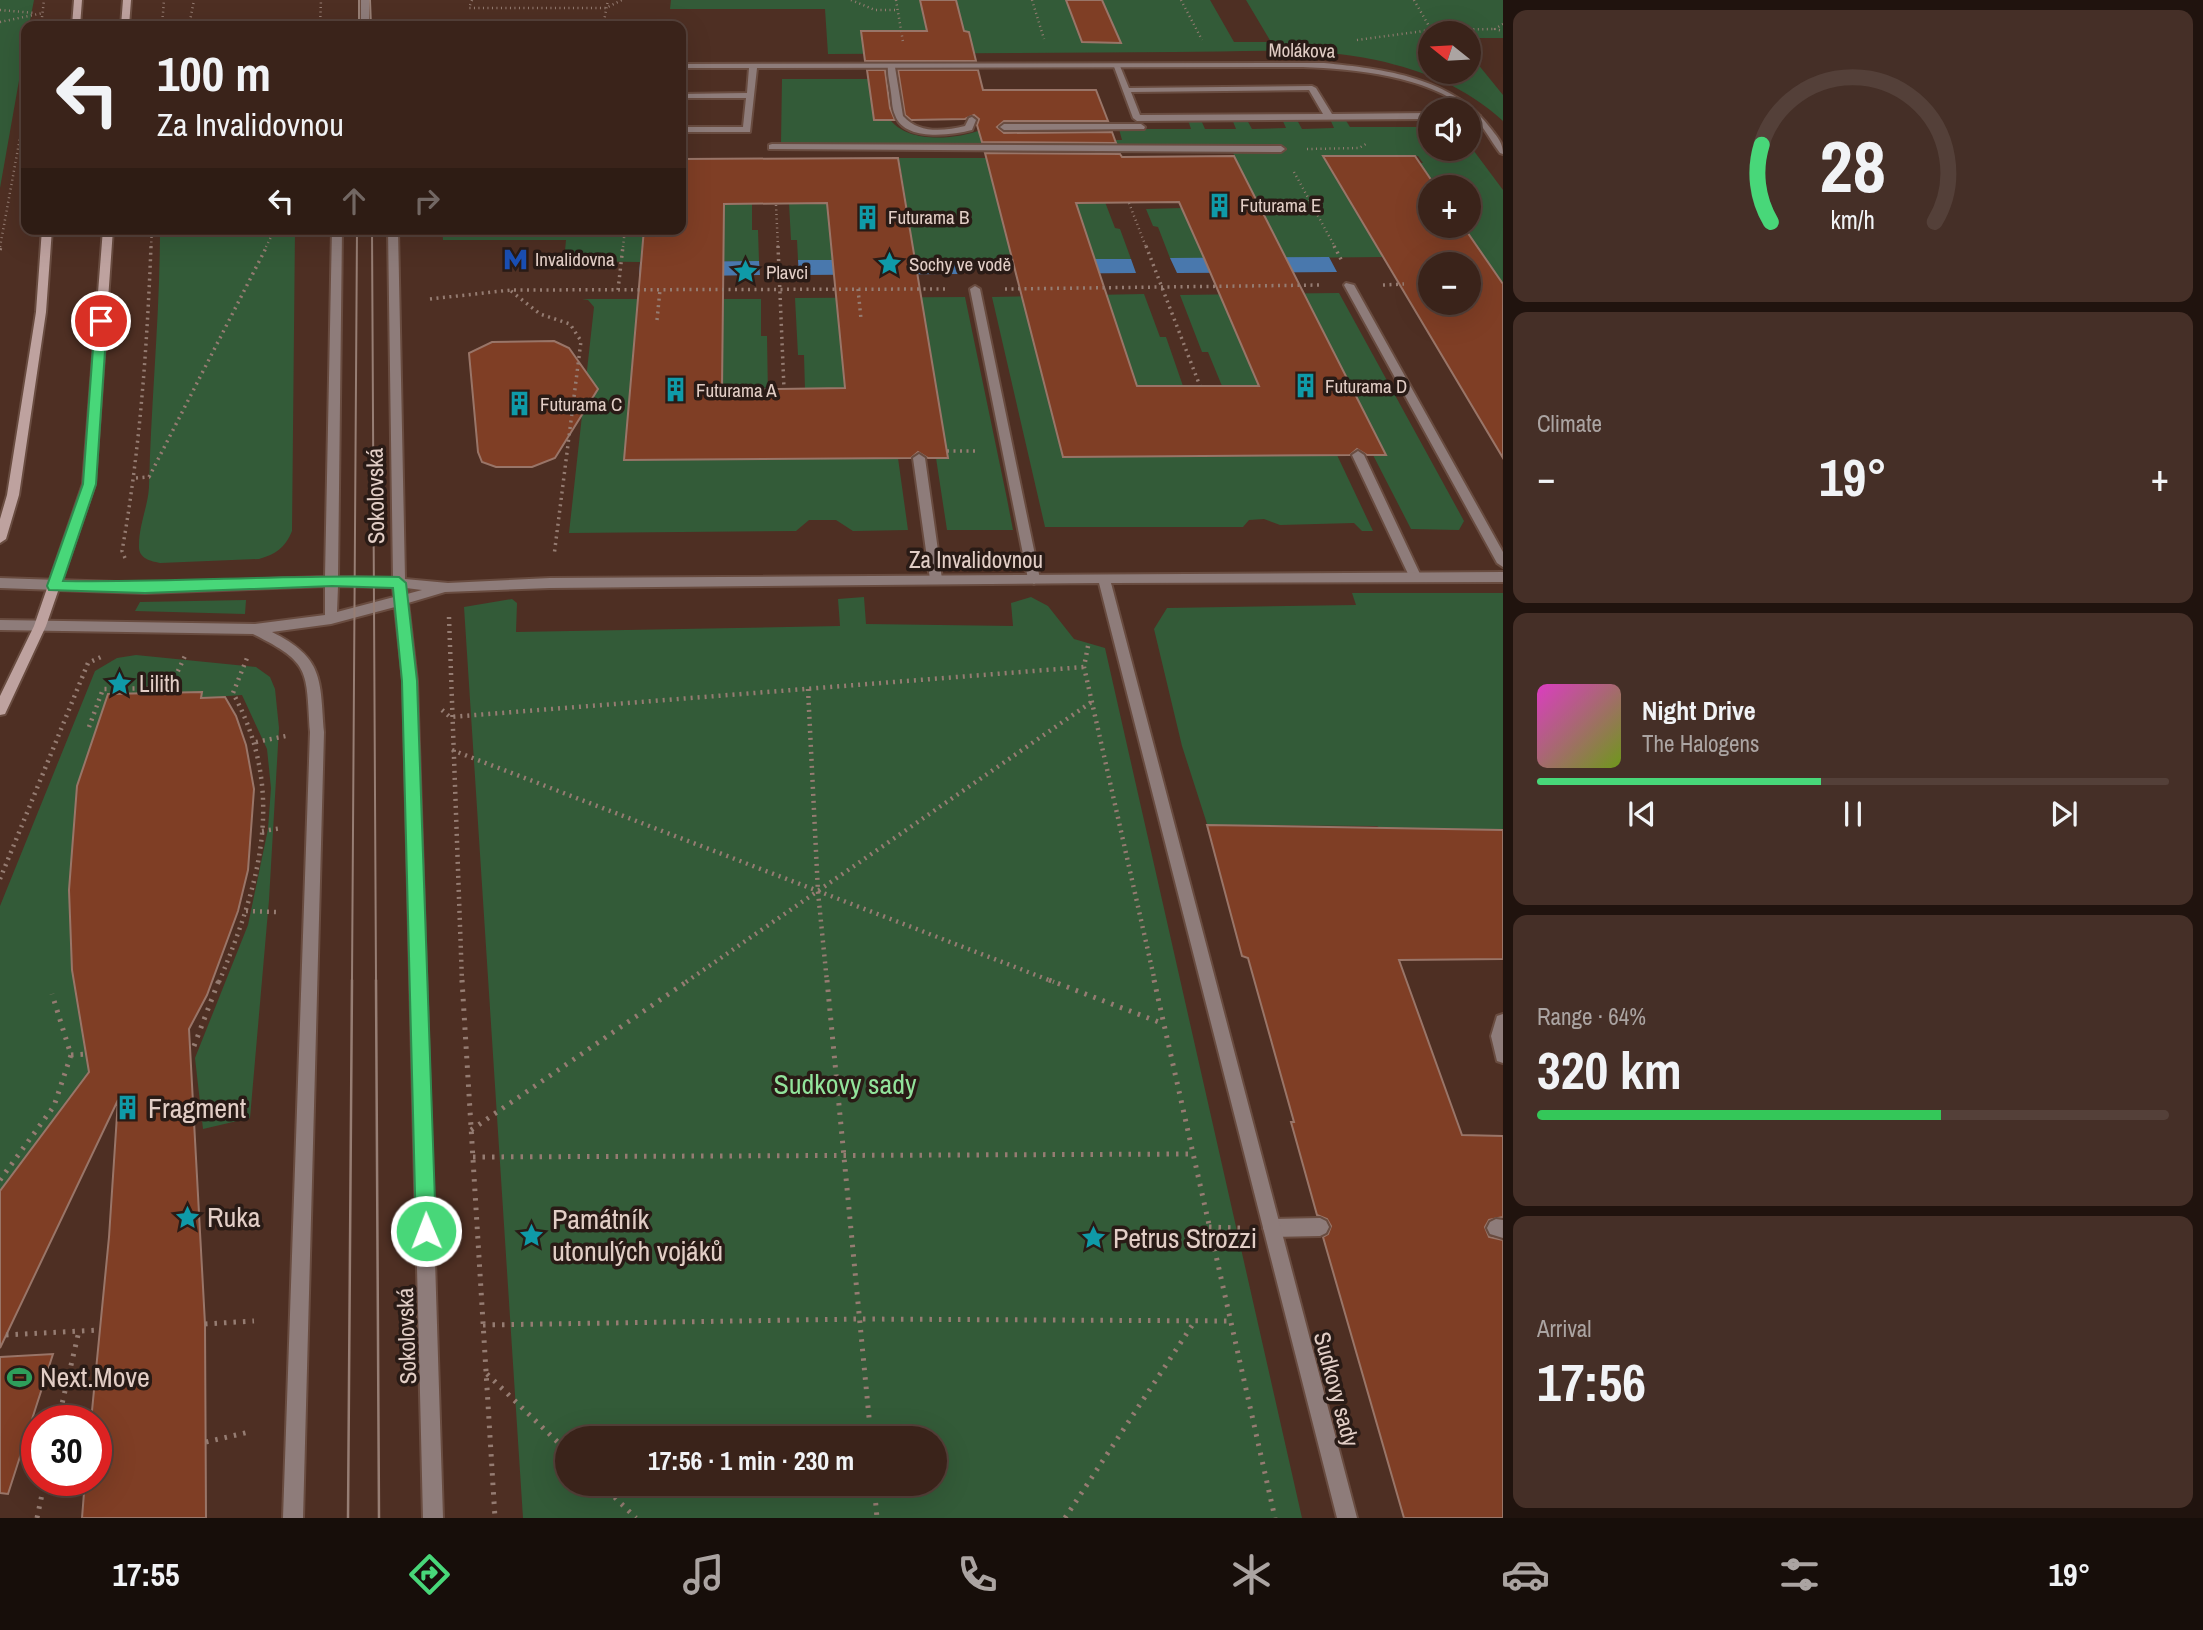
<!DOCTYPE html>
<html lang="en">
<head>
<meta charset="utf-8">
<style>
	:root { --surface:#3a231a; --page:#452f27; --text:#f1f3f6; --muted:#aba4a2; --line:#544039; --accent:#48d779 }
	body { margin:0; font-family:"Archivo Narrow",sans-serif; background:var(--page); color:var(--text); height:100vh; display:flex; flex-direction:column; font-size:26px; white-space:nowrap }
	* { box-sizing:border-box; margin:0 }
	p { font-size:23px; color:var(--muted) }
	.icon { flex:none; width:38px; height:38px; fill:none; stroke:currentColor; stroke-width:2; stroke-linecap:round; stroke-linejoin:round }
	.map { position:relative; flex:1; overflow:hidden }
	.panel { display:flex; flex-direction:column; gap:10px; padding:10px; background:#20130e; width:700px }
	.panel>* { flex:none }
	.guide { position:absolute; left:21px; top:21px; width:665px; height:214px; border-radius:14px; box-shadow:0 7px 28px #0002,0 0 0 2px var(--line); background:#3a231a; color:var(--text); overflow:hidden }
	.needle { width:46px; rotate:288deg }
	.buttons { position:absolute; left:1418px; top:21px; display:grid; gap:14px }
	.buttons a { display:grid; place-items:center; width:63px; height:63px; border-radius:50%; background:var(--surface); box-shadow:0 7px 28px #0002,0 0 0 2px var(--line); font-size:35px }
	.speed { position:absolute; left:21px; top:1405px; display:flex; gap:14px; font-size:35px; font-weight:700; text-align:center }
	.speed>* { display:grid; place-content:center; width:91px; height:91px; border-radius:50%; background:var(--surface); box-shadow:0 7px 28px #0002,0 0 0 2px var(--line); line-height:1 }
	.speed .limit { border:10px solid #d22; background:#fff; color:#111 }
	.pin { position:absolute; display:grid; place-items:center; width:60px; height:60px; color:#fff; margin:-30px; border:4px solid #fff; border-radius:50%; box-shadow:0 2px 7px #0007 }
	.me { position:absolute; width:77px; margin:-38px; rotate:359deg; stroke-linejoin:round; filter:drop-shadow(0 0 5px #0008) }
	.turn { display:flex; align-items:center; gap:24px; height:147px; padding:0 21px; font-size:32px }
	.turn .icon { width:91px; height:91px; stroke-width:2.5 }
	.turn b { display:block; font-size:49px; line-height:60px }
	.lanes { display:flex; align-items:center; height:66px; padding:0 21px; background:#0003; justify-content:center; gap:35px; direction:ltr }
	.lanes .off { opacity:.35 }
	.big { font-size:52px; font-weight:700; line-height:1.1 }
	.panel .tile { flex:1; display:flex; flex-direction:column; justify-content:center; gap:10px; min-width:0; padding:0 24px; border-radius:14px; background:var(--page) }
	.panel .dial { align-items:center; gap:0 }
	.dial svg { height:182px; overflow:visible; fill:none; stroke:var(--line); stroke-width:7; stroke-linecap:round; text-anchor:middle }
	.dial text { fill:var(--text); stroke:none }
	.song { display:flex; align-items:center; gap:21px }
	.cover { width:84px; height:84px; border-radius:10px; background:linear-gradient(135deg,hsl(310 70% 55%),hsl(80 70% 35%)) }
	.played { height:7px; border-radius:4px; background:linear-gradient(90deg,var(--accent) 45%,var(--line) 45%) }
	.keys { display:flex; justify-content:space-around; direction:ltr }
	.heat { display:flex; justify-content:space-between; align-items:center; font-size:38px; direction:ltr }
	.charge { height:10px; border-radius:5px; background:linear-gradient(90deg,#34c759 64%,var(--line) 0) }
	.trip { position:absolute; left:555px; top:1426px; width:392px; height:70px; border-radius:35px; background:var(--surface); box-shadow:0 7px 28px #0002,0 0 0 2px var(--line); font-weight:700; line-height:70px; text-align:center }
	.tab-bar { display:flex; height:112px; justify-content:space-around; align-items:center; background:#170e0a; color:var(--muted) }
	.tab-bar .icon { width:49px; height:49px }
	.tab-bar .selected { color:var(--accent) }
	.tab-bar b { font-size:32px; color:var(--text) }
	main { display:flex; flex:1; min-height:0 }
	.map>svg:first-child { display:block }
	.green { fill:#335b38; fill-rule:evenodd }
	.water { fill:#4978ad }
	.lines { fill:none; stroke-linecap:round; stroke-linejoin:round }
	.stream { fill:#4978ad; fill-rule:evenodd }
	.building { fill:#7f3e25; stroke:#997568; stroke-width:2; fill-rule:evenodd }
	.lane-casing { stroke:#694c40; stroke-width:4 }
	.street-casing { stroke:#694c40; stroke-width:4 }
	.secondary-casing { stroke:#694c40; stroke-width:4 }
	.path-far3 { stroke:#957c72; stroke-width:2.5; stroke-dasharray:1 3.5; stroke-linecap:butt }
	.path-far2 { stroke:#957c72; stroke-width:3.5; stroke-dasharray:2 4.5; stroke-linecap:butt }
	.path-far1 { stroke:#957c72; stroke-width:4.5; stroke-dasharray:2 5; stroke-linecap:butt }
	.path { stroke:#957c72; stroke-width:5; stroke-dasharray:2.5 7; stroke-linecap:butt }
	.lane { fill:#8e7c7a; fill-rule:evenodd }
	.street { fill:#8e7c7a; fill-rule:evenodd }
	.secondary { fill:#bea29f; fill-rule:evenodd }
	.tram-far1 { stroke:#977e74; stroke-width:2 }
	.tram { stroke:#977e74; stroke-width:2.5 }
	.route { fill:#48d779; stroke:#2f8c4f; stroke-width:2 }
	.labels { text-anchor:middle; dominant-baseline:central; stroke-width:7; stroke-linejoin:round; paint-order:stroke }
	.far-street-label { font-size:19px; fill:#e2cec6; stroke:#291b16 }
	.far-poi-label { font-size:19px; fill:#e2cec6; stroke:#291b16; text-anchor:start }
	.street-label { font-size:23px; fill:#e2cec6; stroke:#291b16 }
	.poi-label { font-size:23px; fill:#e2cec6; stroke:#291b16; text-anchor:start }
	.near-park-label { font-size:28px; fill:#92e39b; stroke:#291b16 }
	.near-poi-label { font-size:28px; fill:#e2cec6; stroke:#291b16; text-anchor:start }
</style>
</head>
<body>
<main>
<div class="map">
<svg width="1503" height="1518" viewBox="0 0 1503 1518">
	<rect width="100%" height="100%" fill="#4e2f23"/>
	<path class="green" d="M0 0H34L29 26H26V41L0 188Z
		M671 0H920L929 42H971L969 32 964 31 956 0H1066L1082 42 1120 43 1102 0H1210L1234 42H1271L1246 0H1503V38H1468V33H1430V72H1468V52L1503 95V121C1466 87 1425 71 1376 60 1311 46 1240 52 1174 52 1059 53 944 53 828 54L825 9H670Z
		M782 79H883L870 90 873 116 888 117C906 144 954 140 981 130L995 140H1122L1119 129H1191L1188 120H1201L1205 129H1236L1232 119 1247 120 1252 129 1286 128 1282 119 1297 120 1302 129 1334 128 1330 119H1345L1350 127H1430V149H1468V143L1503 190V284L1463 226H1468V187H1436L1420 163H1423L1418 156 1323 157 1383 257 1286 258 1229 145 781 143Z
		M899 158H986L1014 266 957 267 956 260H915Z
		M752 202V230H758L759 261H723L724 203Z
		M827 202 833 261 798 260 797 240H791L789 203Z
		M1076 202H1105L1115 228 1120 229 1131 259H1094Z
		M1182 208 1204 258H1170L1158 227 1153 226 1146 209Z
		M160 229H295L292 531C285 548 276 554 259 559L160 563C149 561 138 558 139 545 139 525 148 506 149 487 151 401 160 315 160 229Z
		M442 229H644L640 262 564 261 566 240H443Z
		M1339 293 1464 521 1459 530 1411 529 1373 455 1385 454 1315 316H1229L1259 386H1222L1208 352H1202L1180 295Z
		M1144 294 1160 337H1166L1183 386 1063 457 1337 455 1373 531H1362L1354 523 1280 525 1264 519 1249 520 1243 527H1045L992 297Z
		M965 297 1007 499 1013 530H947L936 458 839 319 845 391 805 390 804 355H798L795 298Z
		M582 299H761V336H767L768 397 722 398 636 320 624 460 898 458 908 530 853 531 836 520H809L796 531 569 533 594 307 588 300Z
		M1352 593H1503V830L1382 829 1377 826 1209 825 1208 827 1182 746 1154 629 1167 608 1356 605Z
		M864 597 866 624 1013 626 1011 603 1031 597 1048 606 1074 639 1105 648 1302 1518H523L464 607 512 599 517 603 516 632 840 626 838 599ZM567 1438H934V1484H567Z
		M246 600 245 614 135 611 140 602Z
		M136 655 256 667 270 677 275 689 279 728 269 900 250 1118 203 1129 195 1058 248 925 268 829 271 788 267 749 242 695 201 698V692L108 694 77 786 69 890 72 970 89 1072 70 1135 0 1242V906L95 671 117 658Z"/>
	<path class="water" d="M1329 257 1337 272 1177 273 1170 258Z
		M1012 259H1131L1136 273 1017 274Z
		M798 260H956L959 274 799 275Z
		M759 261 760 275 639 277 640 262Z"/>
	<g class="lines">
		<path class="stream" d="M608 260 611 261V265L559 266 554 263 559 260Z"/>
	</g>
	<path class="building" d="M920 0H956L964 31 969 32 976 61H865L861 31H927Z
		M1066 0H1102L1121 43 1082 42Z
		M867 70H885L890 108 895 120H874Z
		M898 70H978L983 90H1096L1108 121H1004L997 127 1004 133 1112 132 1116 143 982 142 977 125 979 119 974 115 965 119 911 120 905 115Z
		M985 153 1120 154 1122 157 1234 156 1386 455H1367L1357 449 1350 455 1063 457ZM1179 202 1204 258 1259 386H1137L1076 203Z
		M1323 156H1415L1436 187H1430V226H1463L1503 284V458ZM1430 264H1468V303H1430Z
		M898 158 948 458H928L918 452 911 458 624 460 644 229H681V159ZM827 203 845 388 722 390 724 204Z
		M554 341 569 348 598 389 555 458 532 467H496L482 462 478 452 469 353 492 342Z
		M202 692 201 698 225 697 236 716 246 745 254 789 248 870 238 911 207 995 189 1029 205 1324 206 1518H82L85 1480H96V1421H91L109 1237 118 1100 0 1348V1191L89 1072 72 970 69 890 77 786 108 694Z
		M1207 825 1503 830V959L1399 960 1462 1135 1503 1136V1217L1489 1220 1485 1227 1489 1237 1503 1240V1518H1404L1323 1237 1328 1234 1331 1226 1327 1219 1317 1215 1291 1122H1294L1248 958 1242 956Z
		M53 1354 8 1494 0 1493V1357Z"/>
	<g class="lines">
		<defs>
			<path id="lane" d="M1113 64 1120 66 1129 88 1312 86 1316 88 1332 114 1430 113V119L1137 121 1133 118ZM1309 90 1323 114 1140 115 1131 92Z
				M888 65 895 67 903 116C919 134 944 131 965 126L969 118 972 117 976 120 972 130C952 135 904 142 895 115 892 109 892 100 891 93 890 84 887 74 888 65Z
				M1468 113 1480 116 1468 119Z
				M1141 124 1145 127 1144 129 1004 130 1000 127 1004 124Z
				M772 144 1281 146 1285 149 1281 152 769 149V145Z
				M1346 283 1354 285 1503 552V567L1497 563 1344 285Z
				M975 286 980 289 1040 579 1034 584 1028 579 970 289Z
				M1358 451 1364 455 1421 576 1419 579H1411L1409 576 1352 455Z
				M919 454 925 458 942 579 936 584 930 579 913 458Z
				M1503 1014V1063L1497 1061 1491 1036 1497 1016Z
				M1320 1218 1326 1221 1329 1227 1326 1233 1320 1236 1272 1237 1266 1234 1263 1228 1266 1222 1272 1219Z
				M1496 1219 1503 1220V1238L1490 1234 1487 1228 1490 1222Z"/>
			<path id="street" d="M361 0H369V26H361Z
				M1324 63C1383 69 1454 77 1492 130 1498 138 1503 143 1503 154L1500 153C1490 140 1480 120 1468 110 1427 76 1355 69 1303 67L757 68 750 132H681V127H743L746 98H681V94L747 93 749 68H681V64Z
				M332 229H342L338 577 393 578 388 229H398L405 579 448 583 550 578 1503 572V582L1111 583 1357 1518H1337L1099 583 550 588 445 592 408 603 417 681 443 1518H423L403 681 395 607 331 624 272 632C324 658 320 679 324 732L303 1518H283L310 732C306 670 311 663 253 634L0 630V620L255 624 325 615V586L145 593 0 588V578L145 583 325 577ZM338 586 393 587 394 597 337 612ZM406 588 422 590 407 594Z"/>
			<path id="secondary" d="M74 0H82L80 26H72Z
				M123 0H131L129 26H121Z
				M42 229H52L46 312 19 495 6 539 0 543V519L7 495 36 312Z
				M103 229H113L95 484 46 626 5 714 0 715V696L34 626 83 484Z"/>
		</defs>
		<use href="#lane" class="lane-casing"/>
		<use href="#street" class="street-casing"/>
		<use href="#secondary" class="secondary-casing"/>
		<path class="path-far3" d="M472 0 469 8H606L622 0
			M851 0 875 10H898
			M896 0 903 42
			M1032 0 1044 39
			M1181 0 1202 40
			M1414 0 1433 33
			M0 10 35 13
			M0 22 43 13
			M1503 24 1495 29 1503 31
			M41 26 44 0
			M162 26 164 0
			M189 26 194 0
			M320 26 321 0
			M603 26 608 0
			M1357 40 1431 30 1495 29
			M1307 149 1359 148 1366 144
			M1294 172 1335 247
			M1129 203 1146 247
			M776 205 778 247
			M0 247 26 105
			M151 247 152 229
			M266 247 275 229
			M623 247 625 229"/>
		<path class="path-far2" d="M778 246 784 389
			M1146 246 1200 386
			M1334 246 1343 263
			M0 250 1 246
			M1383 285 1404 284
			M858 289 861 319
			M1005 289 1322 285
			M618 290 623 246
			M511 291 540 314 570 324 581 341 554 556
			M430 299 511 290 947 289
			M657 320 660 290
			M947 451H979
			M136 478 149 477 267 246
			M125 558 122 551C140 450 147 348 151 246"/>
		<path class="path-far1" d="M449 617 462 982
			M1088 646 1084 667 1155 982
			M808 689 818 892 827 982
			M442 710 450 717 1084 667
			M89 727 103 689 170 688 185 656
			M256 742 286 736
			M452 750 1054 982
			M262 831 282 828
			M0 879 88 663 101 657
			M246 911 276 912
			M219 982C260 883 287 793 233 693L247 658
			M686 982 1093 701"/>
		<path class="path" d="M462 980 495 1518
			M827 980 871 1438
			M1049 980 1164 1024
			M1154 980 1275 1518
			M194 1046 219 980
			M71 1055 87 1054
			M471 1130 689 980
			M473 1157 1193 1154
			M0 1180 54 1106 71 1055 52 994
			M1209 1227 1240 1228
			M205 1324 254 1321
			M483 1325 861 1319 1231 1321
			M6 1335 100 1330
			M487 1374 567 1451
			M58 1421 79 1331
			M206 1442 249 1432
			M601 1484 636 1518
			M874 1484 877 1518
			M37 1518 45 1480
			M1065 1518 1195 1321"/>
		<use href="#lane" class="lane"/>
		<use href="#street" class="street"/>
		<use href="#secondary" class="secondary"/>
		<path class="tram-far1" d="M359 0V26
			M370 0 371 26
			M372 229 376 982
			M352 982 357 229"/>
		<path class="tram" d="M376 980 379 1518
			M348 1518 352 980"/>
	</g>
	<path class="route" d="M101 318 107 321 96 484 63 581C175 583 287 574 399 577L406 583 417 681 436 1231 433 1238 426 1241 419 1238 416 1231 402 681 393 588 332 586 145 593 49 590 47 586 83 484 95 321Z"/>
	<defs>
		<symbol id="building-bare" viewBox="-9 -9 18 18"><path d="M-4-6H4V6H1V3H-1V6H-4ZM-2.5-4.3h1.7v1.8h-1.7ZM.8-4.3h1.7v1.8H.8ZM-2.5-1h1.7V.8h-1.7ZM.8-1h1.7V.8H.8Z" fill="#0f9aa8" stroke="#291b16" stroke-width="2.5" paint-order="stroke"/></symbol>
		<symbol id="metro-bare" viewBox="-9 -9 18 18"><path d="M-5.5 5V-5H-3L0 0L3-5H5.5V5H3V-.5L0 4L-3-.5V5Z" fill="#1a4fb4" stroke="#291b16" stroke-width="2.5" paint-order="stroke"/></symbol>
		<symbol id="sight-bare" viewBox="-9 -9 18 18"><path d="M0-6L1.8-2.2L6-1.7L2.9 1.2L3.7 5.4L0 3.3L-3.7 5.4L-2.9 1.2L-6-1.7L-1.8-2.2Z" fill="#0f9aa8" stroke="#291b16" stroke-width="2.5" paint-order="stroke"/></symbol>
		<symbol id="stadium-bare" viewBox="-9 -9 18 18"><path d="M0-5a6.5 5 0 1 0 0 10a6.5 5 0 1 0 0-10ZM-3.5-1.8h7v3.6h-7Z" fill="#2e9e5b" stroke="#291b16" stroke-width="2.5" paint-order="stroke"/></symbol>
	</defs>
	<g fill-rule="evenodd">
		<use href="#building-bare" x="1202" y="188" width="35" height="35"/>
		<use href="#building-bare" x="850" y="200" width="35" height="35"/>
		<use href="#metro-bare" x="498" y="242" width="35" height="35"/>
		<use href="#sight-bare" x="872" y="246" width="35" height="35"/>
		<use href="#sight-bare" x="728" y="254" width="35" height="35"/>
		<use href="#building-bare" x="1288" y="368" width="35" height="35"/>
		<use href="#building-bare" x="658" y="372" width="35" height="35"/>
		<use href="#building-bare" x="502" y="386" width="35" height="35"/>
		<use href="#sight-bare" x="102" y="666" width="35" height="35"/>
		<use href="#building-bare" x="110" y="1090" width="35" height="35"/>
		<use href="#sight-bare" x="170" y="1200" width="35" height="35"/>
		<use href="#sight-bare" x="514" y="1218" width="35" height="35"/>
		<use href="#sight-bare" x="1076" y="1220" width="35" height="35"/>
		<use href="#stadium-bare" x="2" y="1360" width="35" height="35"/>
	</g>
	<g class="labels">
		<g class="far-street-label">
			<text transform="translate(1302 50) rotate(1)">Molákova</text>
		</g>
		<g class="far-poi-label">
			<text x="1240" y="205">Futurama E</text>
			<text x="888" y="217">Futurama B</text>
			<text x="535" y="259">Invalidovna</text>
			<text x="909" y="264">Sochy ve vodě</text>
			<text x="766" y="272">Plavci</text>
			<text x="1325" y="386">Futurama D</text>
			<text x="696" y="390">Futurama A</text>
			<text x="540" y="404">Futurama C</text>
		</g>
		<g class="street-label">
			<text transform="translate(375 496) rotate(-91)">Sokolovská</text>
			<text x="976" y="559">Za Invalidovnou</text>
			<text transform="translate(406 1336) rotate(-92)">Sokolovská</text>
			<text transform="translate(1337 1389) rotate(75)">Sudkovy sady</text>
		</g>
		<g class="poi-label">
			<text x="139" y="683">Lilith</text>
		</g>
		<g class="near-park-label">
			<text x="845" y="1084">Sudkovy sady</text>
		</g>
		<g class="near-poi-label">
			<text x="148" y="1108">Fragment</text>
			<text x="207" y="1217">Ruka</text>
			<text x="552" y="1219">Památník<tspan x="552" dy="32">utonulých vojáků</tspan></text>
			<text x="1113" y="1238">Petrus Strozzi</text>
			<text x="40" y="1377">Next.Move</text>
		</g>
	</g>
</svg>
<div class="buttons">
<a><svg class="needle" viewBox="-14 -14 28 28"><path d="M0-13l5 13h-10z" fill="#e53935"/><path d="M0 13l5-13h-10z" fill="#aba4a2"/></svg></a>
<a><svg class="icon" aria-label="sound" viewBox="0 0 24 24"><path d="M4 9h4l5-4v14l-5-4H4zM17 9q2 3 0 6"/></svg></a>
<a>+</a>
<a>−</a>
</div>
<div class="speed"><div class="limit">30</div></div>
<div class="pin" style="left:101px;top:321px;background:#d93025"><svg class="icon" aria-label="arrive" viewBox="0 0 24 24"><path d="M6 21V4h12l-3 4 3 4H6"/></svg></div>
<svg class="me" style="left:426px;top:1231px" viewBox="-20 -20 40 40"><circle r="17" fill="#48d779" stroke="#fff" stroke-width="3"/><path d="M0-11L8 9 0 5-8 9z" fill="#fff"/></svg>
<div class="trip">17:56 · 1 min · 230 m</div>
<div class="guide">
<div class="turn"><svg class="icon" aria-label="left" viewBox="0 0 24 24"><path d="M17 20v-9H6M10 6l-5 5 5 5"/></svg><div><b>100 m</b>Za Invalidovnou</div></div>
<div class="lanes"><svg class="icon" aria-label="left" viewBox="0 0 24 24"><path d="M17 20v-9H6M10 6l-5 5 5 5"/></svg><svg class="icon off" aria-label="ahead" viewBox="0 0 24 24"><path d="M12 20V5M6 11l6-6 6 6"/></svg><svg class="icon off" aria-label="right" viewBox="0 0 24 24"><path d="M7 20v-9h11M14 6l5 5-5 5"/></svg></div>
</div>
</div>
<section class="panel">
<div class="tile dial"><svg viewBox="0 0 100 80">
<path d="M14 69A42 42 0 1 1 86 69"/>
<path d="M14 69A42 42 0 0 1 10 35" stroke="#48d779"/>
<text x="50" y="56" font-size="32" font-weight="700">28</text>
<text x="50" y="72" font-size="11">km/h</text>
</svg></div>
<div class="tile"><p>Climate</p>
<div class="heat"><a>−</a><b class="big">19°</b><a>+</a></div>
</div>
<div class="tile">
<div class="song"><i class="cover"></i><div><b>Night Drive</b><p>The Halogens</p></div></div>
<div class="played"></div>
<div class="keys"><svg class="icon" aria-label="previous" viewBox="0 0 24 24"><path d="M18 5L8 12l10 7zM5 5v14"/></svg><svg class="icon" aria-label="pause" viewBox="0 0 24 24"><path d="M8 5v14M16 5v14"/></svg><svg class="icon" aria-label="next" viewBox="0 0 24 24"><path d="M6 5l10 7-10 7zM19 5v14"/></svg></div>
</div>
<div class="tile"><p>Range · 64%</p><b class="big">320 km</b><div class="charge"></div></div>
<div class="tile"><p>Arrival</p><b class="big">17:56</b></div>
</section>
</main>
<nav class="tab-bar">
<b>17:55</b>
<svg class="icon selected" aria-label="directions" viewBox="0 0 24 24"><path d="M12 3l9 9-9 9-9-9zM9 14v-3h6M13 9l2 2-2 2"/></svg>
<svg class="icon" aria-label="music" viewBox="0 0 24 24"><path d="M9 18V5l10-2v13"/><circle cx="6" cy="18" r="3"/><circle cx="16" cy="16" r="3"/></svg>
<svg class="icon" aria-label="phone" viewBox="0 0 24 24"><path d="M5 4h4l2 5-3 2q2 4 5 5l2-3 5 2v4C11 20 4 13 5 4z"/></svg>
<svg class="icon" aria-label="climate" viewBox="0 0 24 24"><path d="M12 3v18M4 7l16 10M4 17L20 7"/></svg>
<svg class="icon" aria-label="car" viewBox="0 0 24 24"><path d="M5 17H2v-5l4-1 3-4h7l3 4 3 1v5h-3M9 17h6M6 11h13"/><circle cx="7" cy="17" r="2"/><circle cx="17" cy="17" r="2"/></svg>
<svg class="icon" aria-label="filters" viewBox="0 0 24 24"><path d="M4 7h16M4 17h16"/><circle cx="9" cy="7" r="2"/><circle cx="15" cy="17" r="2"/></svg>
<b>19°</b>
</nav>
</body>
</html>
